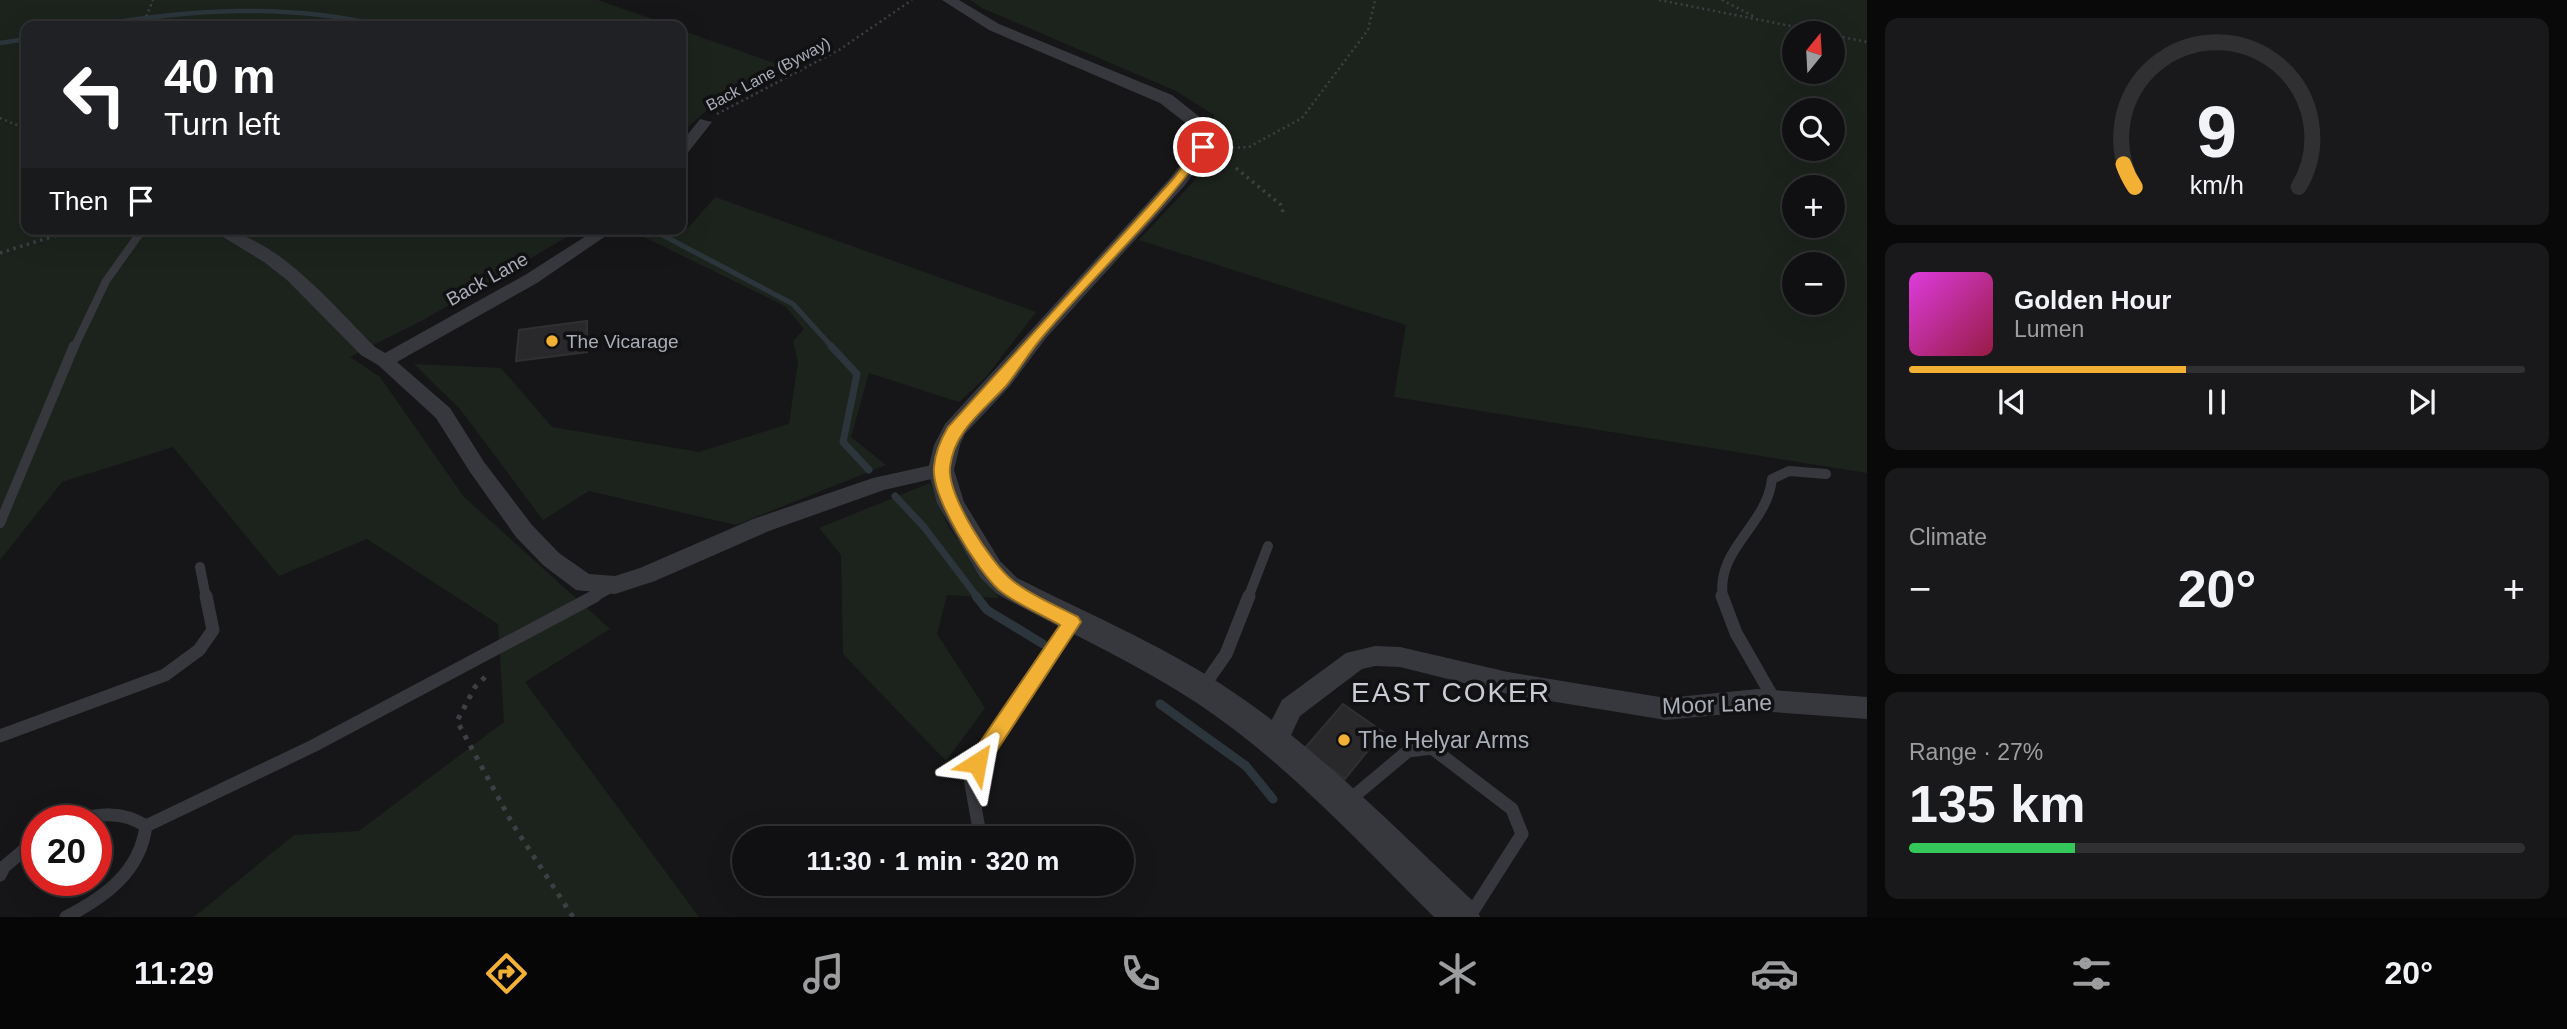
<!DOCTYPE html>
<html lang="en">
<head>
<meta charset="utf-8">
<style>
	:root { --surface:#101012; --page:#19191b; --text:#f1f3f6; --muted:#9c9d9f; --line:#303032; --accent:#f2b134 }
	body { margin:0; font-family:Arial,sans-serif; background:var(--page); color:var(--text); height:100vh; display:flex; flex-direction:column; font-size:26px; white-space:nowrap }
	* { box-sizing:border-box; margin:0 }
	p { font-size:23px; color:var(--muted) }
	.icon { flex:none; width:38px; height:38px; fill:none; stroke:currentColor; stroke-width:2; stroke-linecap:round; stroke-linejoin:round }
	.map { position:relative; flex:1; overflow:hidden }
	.details { display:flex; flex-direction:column; gap:18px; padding:18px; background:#09090a; width:700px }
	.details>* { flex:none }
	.top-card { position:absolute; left:21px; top:21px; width:665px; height:214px; border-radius:14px; box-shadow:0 7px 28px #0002,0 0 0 2px var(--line); background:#202124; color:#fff; overflow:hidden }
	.needle { width:46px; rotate:18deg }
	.tools { position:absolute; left:1782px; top:21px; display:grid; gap:14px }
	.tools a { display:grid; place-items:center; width:63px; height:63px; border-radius:50%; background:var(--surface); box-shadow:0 7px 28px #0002,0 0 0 2px var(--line); font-size:35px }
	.speed { position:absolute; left:21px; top:805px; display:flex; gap:14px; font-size:35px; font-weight:700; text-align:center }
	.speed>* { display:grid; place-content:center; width:91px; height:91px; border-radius:50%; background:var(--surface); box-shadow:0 7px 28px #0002,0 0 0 2px var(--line); line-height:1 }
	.speed .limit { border:10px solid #d22; background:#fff; color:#111 }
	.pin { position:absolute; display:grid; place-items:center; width:60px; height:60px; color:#fff; margin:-30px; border:4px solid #fff; border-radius:50%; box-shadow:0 2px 7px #0007 }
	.me { position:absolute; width:77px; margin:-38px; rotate:34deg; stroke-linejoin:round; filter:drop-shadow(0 0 5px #0008) }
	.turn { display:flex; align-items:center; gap:24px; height:147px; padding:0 28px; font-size:32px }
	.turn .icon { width:91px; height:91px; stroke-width:2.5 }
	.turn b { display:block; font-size:49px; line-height:60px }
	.then { display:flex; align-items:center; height:66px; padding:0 28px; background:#0003; gap:14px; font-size:26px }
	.big { font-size:52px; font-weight:700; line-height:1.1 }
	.details .card { flex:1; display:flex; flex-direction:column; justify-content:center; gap:10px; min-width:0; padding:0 24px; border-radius:14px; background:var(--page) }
	.details .dial { align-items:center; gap:0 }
	.dial svg { height:182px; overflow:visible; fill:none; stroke:var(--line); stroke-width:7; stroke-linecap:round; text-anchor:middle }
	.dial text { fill:var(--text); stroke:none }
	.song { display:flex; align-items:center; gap:21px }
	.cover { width:84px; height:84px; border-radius:10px; background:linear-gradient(135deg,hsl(300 70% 55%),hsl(340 70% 35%)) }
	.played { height:7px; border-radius:4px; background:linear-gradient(90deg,var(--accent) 45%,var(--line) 45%) }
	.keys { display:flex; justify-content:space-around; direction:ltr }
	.heat { display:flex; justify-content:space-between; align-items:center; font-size:38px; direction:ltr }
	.charge { height:10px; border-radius:5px; background:linear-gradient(90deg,#34c759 27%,var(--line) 0) }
	.trip { position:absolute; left:732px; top:826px; width:402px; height:70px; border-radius:35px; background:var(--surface); box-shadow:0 7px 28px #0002,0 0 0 2px var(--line); font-weight:700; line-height:70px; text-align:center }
	.menu { display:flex; height:112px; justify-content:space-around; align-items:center; background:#060607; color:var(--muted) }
	.menu .icon { width:49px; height:49px }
	.menu .active { color:var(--accent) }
	.menu b { font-size:32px; color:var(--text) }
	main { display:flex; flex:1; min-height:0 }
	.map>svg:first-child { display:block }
	.green { fill:#1c231d; fill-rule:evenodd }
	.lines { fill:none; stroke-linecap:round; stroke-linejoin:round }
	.stream-far3 { stroke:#2c353c; stroke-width:4.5 }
	.stream-far2 { stroke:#2c353c; stroke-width:5 }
	.stream-far1 { stroke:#2c353c; stroke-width:7 }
	.stream { stroke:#2c353c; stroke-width:9 }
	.building { fill:#29292c; stroke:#303034; stroke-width:2 }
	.path-far2 { stroke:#3d3f44; stroke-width:2.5; stroke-dasharray:2 3.5; stroke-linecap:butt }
	.path-far1 { stroke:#3d3f44; stroke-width:3.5; stroke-dasharray:2.5 4.5; stroke-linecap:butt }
	.path { stroke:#3d3f44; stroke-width:5; stroke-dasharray:4.5 7; stroke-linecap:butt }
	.service-far2 { stroke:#37383d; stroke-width:8 }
	.service-far1 { stroke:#37383d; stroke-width:10 }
	.service { stroke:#37383d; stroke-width:13 }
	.minor { fill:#37383d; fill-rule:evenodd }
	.tertiary { fill:#37383d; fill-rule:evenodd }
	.route { fill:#f2b134; stroke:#9d7322; stroke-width:2 }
	.poi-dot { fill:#f2b134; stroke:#111113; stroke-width:2.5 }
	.labels { text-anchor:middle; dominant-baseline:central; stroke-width:7; stroke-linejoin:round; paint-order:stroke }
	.far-street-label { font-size:16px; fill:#a8adb8; stroke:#111113 }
	.street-label { font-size:19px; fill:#a8adb8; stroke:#111113 }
	.poi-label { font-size:19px; fill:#a8adb8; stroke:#111113; text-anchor:start }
	.near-street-label { font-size:23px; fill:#a8adb8; stroke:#111113 }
	.near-poi-label { font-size:23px; fill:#a8adb8; stroke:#111113; text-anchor:start }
	.near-quarter-label { font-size:28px; letter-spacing:2px; fill:#c9ccd4; stroke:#111113 }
</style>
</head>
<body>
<main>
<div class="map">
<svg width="1867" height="917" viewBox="0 0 1867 917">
	<rect width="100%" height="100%" fill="#161618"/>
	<path class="green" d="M0 0H598L672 26H26V229H581L425 319 350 357 380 377 464 497 610 629 525 682 699 917H194L294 835 359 831 504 722 498 624 367 539 279 576 173 447 62 482 0 560Z
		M970 0H1867V473L1394 397 1406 325 1139 240 1209 165H1219L1224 160 1220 151 1233 150 1214 144V115L1176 91 982 8ZM1794 33H1832V72H1794ZM1794 110H1832V149H1794ZM1794 187H1832V226H1794ZM1794 264H1832V303H1794Z
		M681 30 785 67 707 110 681 133Z
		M715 197 1036 312 986 377 959 402 869 373 851 437 886 465 736 525 589 491 543 520 460 409 414 364 501 368 552 427 699 452 789 424 798 362 793 341 804 329 785 306 640 235 689 227Z
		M930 483 948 526 999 598 947 595 937 634 985 708 946 761 843 654 841 555 819 528Z"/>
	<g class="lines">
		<path class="stream-far3" d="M93 26C191 9 286 3 384 26
			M0 43 26 39"/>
		<path class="stream-far2" d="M651 229 793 304 833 348"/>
		<path class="stream-far1" d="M831 346 857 374 843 442 869 470
			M895 496 924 527 978 598"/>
		<path class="stream" d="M976 596 987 610 1043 644
			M1160 704 1246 766 1273 799"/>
	</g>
	<path class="building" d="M587 321V352L516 361 519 330Z
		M1343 704 1383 732 1345 779 1304 749Z"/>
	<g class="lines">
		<path class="path-far2" d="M1659 0 1826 33
			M1722 0 1755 17
			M151 26 146 17 153 0
			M1832 35 1867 42
			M717 114 839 50 912 0
			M0 118 26 129
			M1227 148 1249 147 1302 118 1368 30 1375 0"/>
		<path class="path-far1" d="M1236 168 1281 205 1284 216
			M0 253 76 229"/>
		<path class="path" d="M485 677 475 687 457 721 512 823 573 917"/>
		<path class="service-far2" d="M1199 155 1222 162
			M74 348 106 281 143 229"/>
		<path class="service-far1" d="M0 523 74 346
			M200 567 206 598
			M592 598 612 587
			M1248 598 1268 546
			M1723 598C1715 549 1767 526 1772 479L1789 471 1826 474"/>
		<path class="service" d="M1722 596 1736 633 1775 701
			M1203 687 1226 654 1249 596
			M0 736 165 675 199 650 213 630 206 596
			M1347 802 1408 751 1432 748 1512 809 1522 834 1469 917
			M72 821C99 814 121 810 146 826
			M146 826 313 746 595 596
			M979 829 970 778 1072 623
			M0 875 4 867 37 839
			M66 917C105 897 140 872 146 826"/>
		<path class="minor" d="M700 119 712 122 686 155 681 156V143Z
			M210 229C272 229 333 306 375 347L385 353 525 275 597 229H616L537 283 397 362 450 408 484 462 532 525 559 553 589 574 615 576 640 568 753 519 873 478 941 463 949 465 952 470 949 475 884 490 769 531 655 581 615 594 576 590 543 565 516 537 470 472 436 418 378 365 361 355 287 280 264 262Z
			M1375 646 1400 647 1508 672 1666 698 1758 689 1867 697V719L1758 711 1666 720 1508 694 1400 667 1375 666 1362 669 1300 716 1283 752 1273 755 1263 752 1260 743 1282 700 1346 653Z"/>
		<path class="tertiary" d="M942 0H959L999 24 1172 95 1201 118 1212 147 1185 185 1046 338 1010 386 965 434 960 445 954 470 964 502 1000 561 1017 578C1085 612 1157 643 1221 684 1315 745 1394 827 1475 903L1480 917H1434C1359 843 1286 762 1197 703 1135 662 1063 630 997 594L980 577 937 503 928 470 934 445 945 424 1171 177 1194 147 1187 124 1160 103 989 30Z"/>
	</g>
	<path class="route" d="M1199 145 1208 147C1160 215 1098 271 1044 335 1030 351 1019 370 1006 386 983 411 954 431 950 467 947 495 991 564 1013 581 1032 596 1057 606 1078 617L1081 622 984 770 977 773 970 770 966 763 970 757 1060 625C1041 614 1016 604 999 590 977 570 931 497 934 467 935 453 941 439 948 427L1174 178Z"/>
	<g class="poi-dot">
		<circle cx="552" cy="341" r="7"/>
		<circle cx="1344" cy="740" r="7"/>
	</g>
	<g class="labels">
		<g class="far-street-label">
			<text transform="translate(768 74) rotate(-28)">Back Lane (Byway)</text>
		</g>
		<g class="street-label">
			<text transform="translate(487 279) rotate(-29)">Back Lane</text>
		</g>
		<g class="poi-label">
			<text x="566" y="341">The Vicarage</text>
		</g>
		<g class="near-street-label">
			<text transform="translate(1717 704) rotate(-2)">Moor Lane</text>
		</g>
		<g class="near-poi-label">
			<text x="1358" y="740">The Helyar Arms</text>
		</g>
		<g class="near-quarter-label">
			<text x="1451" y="692">EAST COKER</text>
		</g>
	</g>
</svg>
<div class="tools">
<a><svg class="needle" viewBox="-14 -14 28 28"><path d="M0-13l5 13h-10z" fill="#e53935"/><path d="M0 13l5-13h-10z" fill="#9c9d9f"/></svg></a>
<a><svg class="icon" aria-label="search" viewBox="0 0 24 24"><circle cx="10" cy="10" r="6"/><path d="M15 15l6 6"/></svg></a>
<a>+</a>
<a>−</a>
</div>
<div class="speed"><div class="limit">20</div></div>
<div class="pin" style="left:1203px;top:147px;background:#d93025"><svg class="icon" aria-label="arrive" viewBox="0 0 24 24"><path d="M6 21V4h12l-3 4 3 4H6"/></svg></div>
<svg class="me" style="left:977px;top:763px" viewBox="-20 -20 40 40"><path d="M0-17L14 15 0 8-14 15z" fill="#f2b134" stroke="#fff" stroke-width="4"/></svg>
<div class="trip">11:30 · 1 min · 320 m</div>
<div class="top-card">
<div class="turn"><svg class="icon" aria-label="left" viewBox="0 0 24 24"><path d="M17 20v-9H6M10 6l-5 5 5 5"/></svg><div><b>40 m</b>Turn left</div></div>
<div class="then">Then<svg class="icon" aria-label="arrive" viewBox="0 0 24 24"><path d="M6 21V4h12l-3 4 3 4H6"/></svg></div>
</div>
</div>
<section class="details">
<div class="card dial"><svg viewBox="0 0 100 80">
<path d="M14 69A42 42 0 1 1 86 69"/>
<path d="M14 69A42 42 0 0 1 9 59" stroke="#f2b134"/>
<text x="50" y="56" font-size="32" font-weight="700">9</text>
<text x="50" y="72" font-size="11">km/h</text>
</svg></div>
<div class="card">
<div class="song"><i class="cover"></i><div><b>Golden Hour</b><p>Lumen</p></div></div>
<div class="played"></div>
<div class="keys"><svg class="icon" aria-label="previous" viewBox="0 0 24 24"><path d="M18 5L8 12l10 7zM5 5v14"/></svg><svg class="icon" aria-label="pause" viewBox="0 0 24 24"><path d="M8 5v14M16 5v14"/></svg><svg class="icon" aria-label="next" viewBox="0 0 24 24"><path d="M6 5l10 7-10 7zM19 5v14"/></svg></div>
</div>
<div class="card"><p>Climate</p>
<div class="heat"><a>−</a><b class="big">20°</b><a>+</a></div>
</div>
<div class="card"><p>Range · 27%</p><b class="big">135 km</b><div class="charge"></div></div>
</section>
</main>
<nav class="menu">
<b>11:29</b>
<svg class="icon active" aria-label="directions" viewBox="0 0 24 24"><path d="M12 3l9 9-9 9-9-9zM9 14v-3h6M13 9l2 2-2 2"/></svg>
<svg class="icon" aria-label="music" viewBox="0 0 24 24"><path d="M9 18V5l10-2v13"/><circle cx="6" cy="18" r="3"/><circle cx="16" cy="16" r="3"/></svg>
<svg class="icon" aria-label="phone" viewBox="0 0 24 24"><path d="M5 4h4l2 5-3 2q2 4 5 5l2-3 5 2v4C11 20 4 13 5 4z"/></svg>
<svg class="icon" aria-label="climate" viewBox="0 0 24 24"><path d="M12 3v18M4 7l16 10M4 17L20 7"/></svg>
<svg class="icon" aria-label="car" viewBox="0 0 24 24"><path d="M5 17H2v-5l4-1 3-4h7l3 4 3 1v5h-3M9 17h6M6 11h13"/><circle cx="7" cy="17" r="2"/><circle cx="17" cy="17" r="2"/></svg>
<svg class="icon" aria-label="filters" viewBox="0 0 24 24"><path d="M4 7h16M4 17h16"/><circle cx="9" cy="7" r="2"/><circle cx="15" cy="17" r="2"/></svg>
<b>20°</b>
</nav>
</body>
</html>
